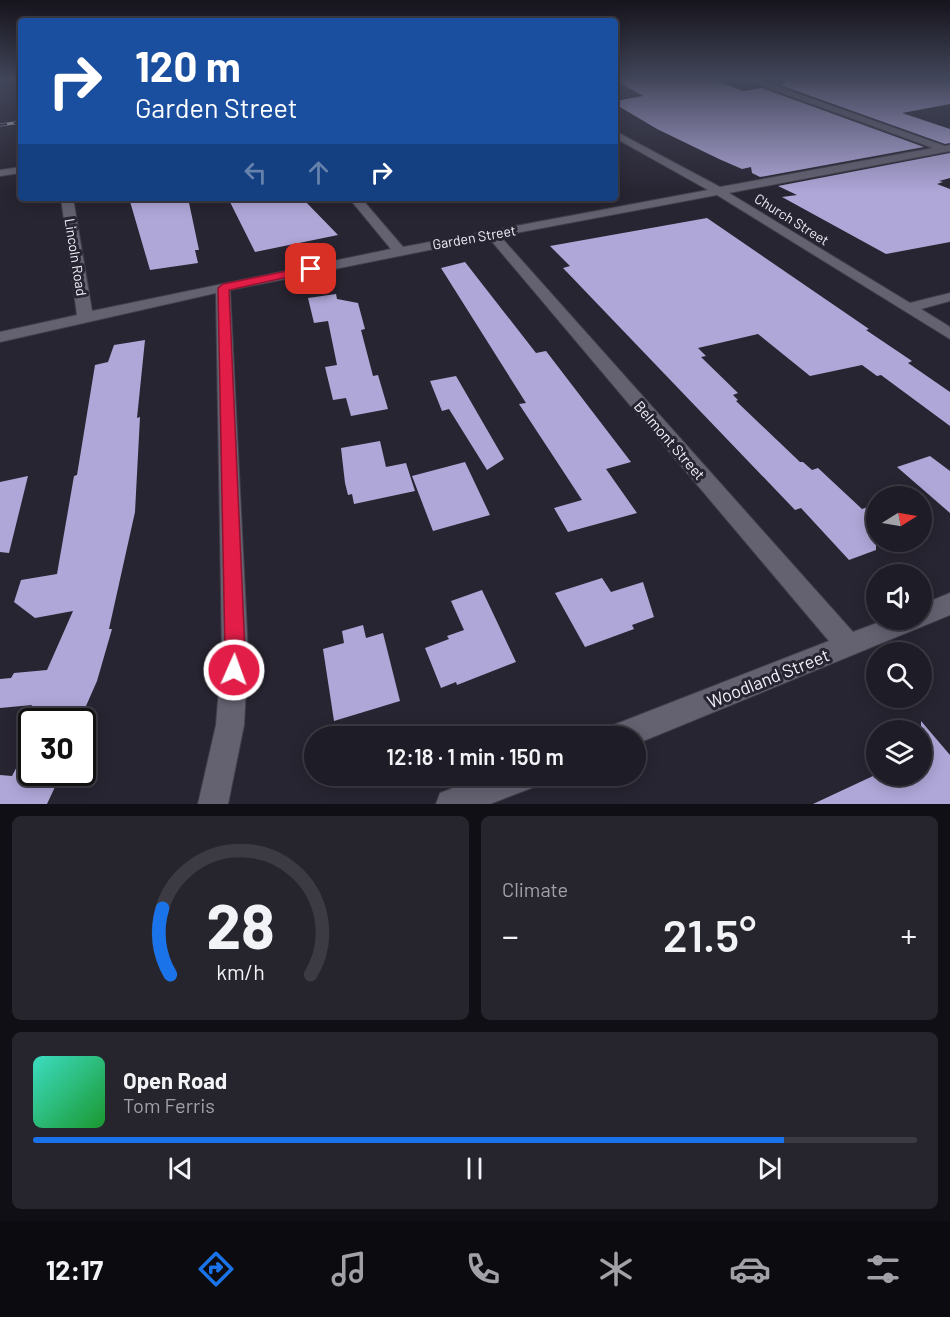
<!DOCTYPE html>
<html lang="en">
<head>
<meta charset="utf-8">
<style>
	:root { --surface:#1e1c26; --page:#26252e; --text:#f1f3f6; --muted:#a1a1a7; --line:#3c3a43; --accent:#1a73e8 }
	body { margin:0; font-family:Barlow,sans-serif; background:var(--page); color:var(--text); height:100vh; display:flex; flex-direction:column; font-size:22px; white-space:nowrap }
	* { box-sizing:border-box; margin:0 }
	p { font-size:20px; color:var(--muted) }
	.icon { flex:none; width:33px; height:33px; fill:none; stroke:currentColor; stroke-width:2; stroke-linecap:round; stroke-linejoin:round }
	.map { position:relative; height:804px; overflow:hidden }
	.sheet { display:flex; flex-direction:column; gap:12px; padding:12px; background:#100f15; flex:1 }
	.sheet>* { flex:none }
	.guide { position:absolute; left:18px; top:18px; width:600px; height:183px; border-radius:6px; box-shadow:0 3px 15px #0003,0 0 0 2px var(--line); background:#1a4fa0; color:#fff; overflow:hidden }
	.needle { width:39px; rotate:79deg }
	.buttons { position:absolute; left:866px; top:486px; display:grid; gap:12px }
	.buttons a { display:grid; place-items:center; width:66px; height:66px; border-radius:50%; background:var(--surface); box-shadow:0 3px 15px #0003,0 0 0 2px var(--line); font-size:30px }
	.speed { position:absolute; left:18px; top:708px; display:flex; gap:12px; font-size:30px; font-weight:700; text-align:center }
	.speed>* { display:grid; place-content:center; width:78px; height:78px; border-radius:50%; background:var(--surface); box-shadow:0 3px 15px #0003,0 0 0 2px var(--line); line-height:1 }
	.speed .limit { border:3px solid #111; border-radius:9px; background:#fff; color:#111 }
	.pin { position:absolute; display:grid; place-items:center; width:51px; height:51px; color:#fff; margin:-26px; border-radius:12px; box-shadow:0 3px 9px #0006 }
	.me { position:absolute; width:66px; margin:-33px; rotate:2deg; stroke-linejoin:round; filter:drop-shadow(0 0 4px #0008) }
	.turn { display:flex; align-items:center; gap:21px; height:126px; padding:0 18px; font-size:27px }
	.turn .icon { width:78px; height:78px; stroke-width:2.5 }
	.turn b { display:block; font-size:42px; line-height:51px }
	.lanes { display:flex; align-items:center; height:57px; padding:0 18px; background:#0003; justify-content:center; gap:30px; direction:ltr }
	.lanes .off { opacity:.35 }
	.big { font-size:45px; font-weight:600; line-height:1.1 }
	.sheet .card { flex:1; display:flex; flex-direction:column; justify-content:center; gap:9px; min-width:0; padding:0 21px; border-radius:9px; background:var(--page) }
	.sheet .dial { align-items:center; gap:0 }
	.dial svg { height:156px; overflow:visible; fill:none; stroke:var(--line); stroke-width:7; stroke-linecap:round; text-anchor:middle }
	.dial text { fill:var(--text); stroke:none }
	.song { display:flex; align-items:center; gap:18px }
	.cover { width:72px; height:72px; border-radius:9px; background:linear-gradient(135deg,hsl(170 70% 55%),hsl(130 70% 35%)) }
	.played { height:6px; border-radius:3px; background:linear-gradient(90deg,var(--accent) 85%,var(--line) 85%) }
	.keys { display:flex; justify-content:space-around; direction:ltr }
	.heat { display:flex; justify-content:space-between; align-items:center; font-size:33px; direction:ltr }
	.sheet .tiles { flex:1; display:grid; gap:12px; grid-template-columns:1fr 1fr }
	.card:last-child { grid-column:span 2 }
	.trip { position:absolute; left:304px; top:726px; width:342px; height:60px; border-radius:30px; background:var(--surface); box-shadow:0 3px 15px #0003,0 0 0 2px var(--line); font-weight:600; line-height:60px; text-align:center }
	.tabs { display:flex; height:96px; justify-content:space-around; align-items:center; background:#0c0b0f; color:var(--muted) }
	.tabs .icon { width:42px; height:42px }
	.tabs .on { color:var(--accent) }
	.tabs b { font-size:27px; color:var(--text) }
	.map>svg:first-child { display:block }
	.building { fill:#afa7d8 }
	.lines { fill:none; stroke-linecap:round; stroke-linejoin:round }
	.minor-casing { stroke:#42404b; stroke-width:2 }
	.minor { fill:#646271; fill-rule:evenodd }
	.rail-casing { stroke:#bcbac4; stroke-width:3 }
	.rail { stroke:#282532; stroke-width:2; stroke-dasharray:7; stroke-linecap:butt }
	.route { fill:#e11d48; stroke:#92132f; stroke-width:1.5 }
	.labels { text-anchor:middle; dominant-baseline:central; stroke-width:6; stroke-linejoin:round; paint-order:stroke }
	.far-street-label { font-size:14px; fill:#f1f0f8; stroke:#282532 }
	.street-label { font-size:15px; fill:#f1f0f8; stroke:#282532 }
	.near-street-label { font-size:18px; fill:#f1f0f8; stroke:#282532 }
</style>
</head>
<body>
<div class="map">
<svg width="950" height="804" viewBox="0 0 950 804">
	<rect width="100%" height="100%" fill="#282532"/>
	<path class="building" d="M615 80H714L743 91 762 88 924 147 760 177 752 173 751 167 742 169 719 159 657 129 615 104V101L643 96Z
		M785 80H950V104L902 113 950 129V143L945 144 780 85 784 84Z
		M950 153V178L939 181 943 182 937 184 950 189V242L886 254 782 197 797 195 778 186Z
		M129 198H188L199 250H195L198 263 150 270Z
		M228 198H302L338 235 255 252Z
		M707 218 869 329 866 330 912 361 908 363 950 392V426L881 375 877 376 862 365 810 376 758 334 698 348 706 356 701 357 738 393 733 395 738 400 736 401 800 462H803L812 470 818 468 862 509 876 504V550L849 560 801 508 795 510 563 268 570 266 550 246Z
		M465 262 536 353 546 351 631 462 606 469 637 513 568 532 554 508 582 500 519 404 526 403 441 268Z
		M336 294 337 299 358 303 365 329 361 330 373 376 378 375 388 409 351 416 346 398 333 400 325 367 337 365 328 321 314 323 308 298Z
		M145 340 137 418 140 417 135 512 109 629H112L97 681 86 706 30 709 32 705 0 708V679L11 678 14 673 47 670 73 611 35 618 14 602 21 580 57 574 74 476 77 475 95 365 108 362 114 345Z
		M456 376 504 459 487 470 449 409 442 411 430 381Z
		M380 441 386 467 406 463 415 491 354 504 352 494 348 495 345 483 341 448Z
		M930 456 950 471V513L897 467Z
		M465 462 490 515 433 531 412 476Z
		M28 476 9 553 0 552V482Z
		M602 578 611 592 643 582 654 617 632 625 634 629 585 647 555 593Z
		M482 590 516 662 457 685 456 682 441 688 425 648 449 639 447 636 464 630 451 601Z
		M363 625 366 638 383 633 400 701 334 721 323 649 344 643 342 631Z
		M921 721 950 755V804H813L873 776H921Z
		M32 738V772H62L47 804H0V775L12 776Z"/>
	<g class="lines">
		<defs>
			<path id="minor" d="M746 80H759L945 146 950 145V151L729 193 910 303 950 293V301L921 309 950 327V339L717 195 500 236 853 632 885 620H921V605L950 593V615L636 744V736H607L611 726 829 641 489 238 230 290 248 652 244 725 228 804H198L216 725 222 652 216 293 0 342V332L77 315 61 198H73L92 311 391 249 349 198H361L403 247 708 190 615 138V131L720 187 933 148Z
				M21 167V173L0 176V170Z
				M485 776H538L534 787 490 804H436L440 793Z"/>
		</defs>
		<use href="#minor" class="minor-casing"/>
		<use href="#minor" class="minor"/>
		<defs>
			<path id="rail" d="M0 125 21 122"/>
		</defs>
		<use href="#rail" class="rail-casing"/>
		<use href="#rail" class="rail"/>
	</g>
	<linearGradient id="sky" x2="0" y2="1"><stop stop-color="#16141c"/><stop offset="0.41" stop-color="#42465a"/><stop offset="1" stop-color="#42465a" stop-opacity="0"/></linearGradient>
	<rect width="950" height="193" fill="url(#sky)"/>
	<path class="route" d="M311 266 317 269 315 271 229 290 245 652 244 670 241 677 234 679 227 677 224 670 225 652 218 288 223 284Z"/>
	<g class="labels">
		<g class="far-street-label">
			<text transform="translate(792 219) rotate(32)">Church Street</text>
			<text transform="translate(474 237) rotate(-10)">Garden Street</text>
			<text transform="translate(76 257) rotate(81)">Lincoln Road</text>
		</g>
		<g class="street-label">
			<text transform="translate(670 440) rotate(49)">Belmont Street</text>
		</g>
		<g class="near-street-label">
			<text transform="translate(768 678) rotate(-22)">Woodland Street</text>
		</g>
	</g>
</svg>
<div class="buttons">
<a><svg class="needle" viewBox="-14 -14 28 28"><path d="M0-13l5 13h-10z" fill="#e53935"/><path d="M0 13l5-13h-10z" fill="#a1a1a7"/></svg></a>
<a><svg class="icon" aria-label="sound" viewBox="0 0 24 24"><path d="M4 9h4l5-4v14l-5-4H4zM17 9q2 3 0 6"/></svg></a>
<a><svg class="icon" aria-label="search" viewBox="0 0 24 24"><circle cx="10" cy="10" r="6"/><path d="M15 15l6 6"/></svg></a>
<a><svg class="icon" aria-label="layers" viewBox="0 0 24 24"><path d="M12 4l9 5-9 5-9-5zM3 14l9 5 9-5"/></svg></a>
</div>
<div class="speed"><div class="limit">30</div></div>
<div class="pin" style="left:311px;top:269px;background:#d93025"><svg class="icon" aria-label="arrive" viewBox="0 0 24 24"><path d="M6 21V4h12l-3 4 3 4H6"/></svg></div>
<svg class="me" style="left:234px;top:670px" viewBox="-20 -20 40 40"><circle r="17" fill="#e11d48" stroke="#fff" stroke-width="3"/><path d="M0-11L8 9 0 5-8 9z" fill="#fff"/></svg>
<div class="trip">12:18 · 1 min · 150 m</div>
<div class="guide">
<div class="turn"><svg class="icon" aria-label="right" viewBox="0 0 24 24"><path d="M7 20v-9h11M14 6l5 5-5 5"/></svg><div><b>120 m</b>Garden Street</div></div>
<div class="lanes"><svg class="icon off" aria-label="left" viewBox="0 0 24 24"><path d="M17 20v-9H6M10 6l-5 5 5 5"/></svg><svg class="icon off" aria-label="ahead" viewBox="0 0 24 24"><path d="M12 20V5M6 11l6-6 6 6"/></svg><svg class="icon" aria-label="right" viewBox="0 0 24 24"><path d="M7 20v-9h11M14 6l5 5-5 5"/></svg></div>
</div>
</div>
<section class="sheet">
<div class="tiles">
<div class="card dial"><svg viewBox="0 0 100 80">
<path d="M14 69A42 42 0 1 1 86 69"/>
<path d="M14 69A42 42 0 0 1 10 35" stroke="#1a73e8"/>
<text x="50" y="56" font-size="32" font-weight="700">28</text>
<text x="50" y="72" font-size="11">km/h</text>
</svg></div>
<div class="card"><p>Climate</p>
<div class="heat"><a>−</a><b class="big">21.5°</b><a>+</a></div>
</div>
<div class="card">
<div class="song"><i class="cover"></i><div><b>Open Road</b><p>Tom Ferris</p></div></div>
<div class="played"></div>
<div class="keys"><svg class="icon" aria-label="previous" viewBox="0 0 24 24"><path d="M18 5L8 12l10 7zM5 5v14"/></svg><svg class="icon" aria-label="pause" viewBox="0 0 24 24"><path d="M8 5v14M16 5v14"/></svg><svg class="icon" aria-label="next" viewBox="0 0 24 24"><path d="M6 5l10 7-10 7zM19 5v14"/></svg></div>
</div>
</div>
</section>
<nav class="tabs">
<b>12:17</b>
<svg class="icon on" aria-label="directions" viewBox="0 0 24 24"><path d="M12 3l9 9-9 9-9-9zM9 14v-3h6M13 9l2 2-2 2"/></svg>
<svg class="icon" aria-label="music" viewBox="0 0 24 24"><path d="M9 18V5l10-2v13"/><circle cx="6" cy="18" r="3"/><circle cx="16" cy="16" r="3"/></svg>
<svg class="icon" aria-label="phone" viewBox="0 0 24 24"><path d="M5 4h4l2 5-3 2q2 4 5 5l2-3 5 2v4C11 20 4 13 5 4z"/></svg>
<svg class="icon" aria-label="climate" viewBox="0 0 24 24"><path d="M12 3v18M4 7l16 10M4 17L20 7"/></svg>
<svg class="icon" aria-label="car" viewBox="0 0 24 24"><path d="M5 17H2v-5l4-1 3-4h7l3 4 3 1v5h-3M9 17h6M6 11h13"/><circle cx="7" cy="17" r="2"/><circle cx="17" cy="17" r="2"/></svg>
<svg class="icon" aria-label="filters" viewBox="0 0 24 24"><path d="M4 7h16M4 17h16"/><circle cx="9" cy="7" r="2"/><circle cx="15" cy="17" r="2"/></svg>
</nav>
</body>
</html>
